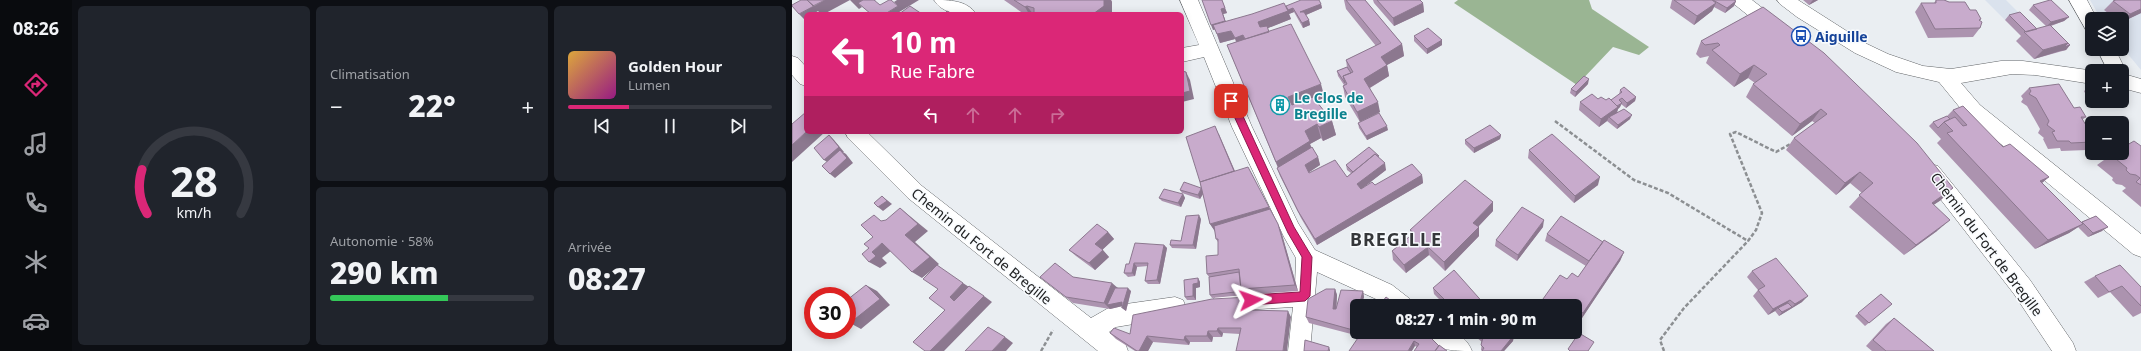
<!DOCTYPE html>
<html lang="fr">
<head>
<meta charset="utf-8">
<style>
	:root { --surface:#171b24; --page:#20242c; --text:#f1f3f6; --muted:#9ea1a6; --line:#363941; --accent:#db2777 }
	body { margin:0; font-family:"Noto Sans",sans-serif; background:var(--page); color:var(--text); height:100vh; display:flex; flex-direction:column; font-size:15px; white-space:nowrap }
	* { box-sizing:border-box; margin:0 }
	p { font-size:13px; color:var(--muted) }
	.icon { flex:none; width:22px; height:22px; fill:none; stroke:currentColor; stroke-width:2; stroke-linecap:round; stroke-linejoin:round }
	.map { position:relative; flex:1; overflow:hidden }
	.sheet { display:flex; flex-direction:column; gap:6px; padding:6px; background:#0d0f14; width:720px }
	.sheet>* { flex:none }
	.hud { position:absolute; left:12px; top:12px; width:380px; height:122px; border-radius:6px; box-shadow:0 2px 10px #0003; background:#db2777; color:#fff; overflow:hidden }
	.tools { position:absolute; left:1293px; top:12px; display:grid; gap:8px }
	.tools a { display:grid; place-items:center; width:44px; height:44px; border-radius:6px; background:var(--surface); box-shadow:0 2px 10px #0003; font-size:20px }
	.speed { position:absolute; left:12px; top:287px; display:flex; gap:8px; font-size:20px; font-weight:700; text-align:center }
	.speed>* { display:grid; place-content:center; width:52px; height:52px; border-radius:50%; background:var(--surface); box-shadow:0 2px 10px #0003; line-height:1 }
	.speed .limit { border:6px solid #d22; background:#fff; color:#111 }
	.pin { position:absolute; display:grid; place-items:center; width:34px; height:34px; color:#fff; margin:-17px; border-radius:8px; box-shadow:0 2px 6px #0006 }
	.me { position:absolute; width:44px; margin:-22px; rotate:86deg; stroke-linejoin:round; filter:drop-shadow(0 0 3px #0008) }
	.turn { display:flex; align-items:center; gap:14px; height:84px; padding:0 20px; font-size:18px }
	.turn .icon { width:52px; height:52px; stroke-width:2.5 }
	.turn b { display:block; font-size:28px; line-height:34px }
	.lanes { display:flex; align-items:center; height:38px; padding:0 20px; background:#0003; justify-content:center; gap:20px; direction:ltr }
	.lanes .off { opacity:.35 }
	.big { font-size:30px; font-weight:800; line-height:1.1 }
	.sheet .tile { flex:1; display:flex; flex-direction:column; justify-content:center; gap:6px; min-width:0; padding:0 14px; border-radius:6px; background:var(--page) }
	.sheet .dial { align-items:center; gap:0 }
	.dial svg { height:104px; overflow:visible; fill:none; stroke:var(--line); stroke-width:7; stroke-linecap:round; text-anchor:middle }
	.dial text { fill:var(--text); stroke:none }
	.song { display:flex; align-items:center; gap:12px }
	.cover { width:48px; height:48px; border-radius:6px; background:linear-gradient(135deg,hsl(40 70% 55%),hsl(310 70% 35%)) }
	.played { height:4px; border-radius:2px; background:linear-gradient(90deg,var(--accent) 30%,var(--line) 30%) }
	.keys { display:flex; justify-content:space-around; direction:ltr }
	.heat { display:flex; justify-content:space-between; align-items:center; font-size:22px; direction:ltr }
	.charge { height:6px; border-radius:3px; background:linear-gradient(90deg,#34c759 58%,var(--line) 0) }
	.sheet .tiles { flex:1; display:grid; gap:6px; grid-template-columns:repeat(3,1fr) }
	.tile:first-child { grid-row:span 2 }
	.trip { position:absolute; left:558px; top:299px; width:232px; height:40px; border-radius:6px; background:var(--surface); box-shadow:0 2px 10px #0003; font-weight:800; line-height:40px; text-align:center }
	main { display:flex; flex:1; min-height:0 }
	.tabs { display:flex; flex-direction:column; width:72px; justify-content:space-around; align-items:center; background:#090b0e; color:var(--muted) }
	.tabs .icon { width:28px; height:28px }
	.tabs .active { color:var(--accent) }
	.tabs b { font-size:18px; color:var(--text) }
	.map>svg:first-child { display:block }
	.built { fill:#dae2ed }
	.forest { fill:#9ab593 }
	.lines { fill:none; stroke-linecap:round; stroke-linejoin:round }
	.street-casing { stroke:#626568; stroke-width:1 }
	.path { stroke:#8c8f92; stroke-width:2.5; stroke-dasharray:4 2; stroke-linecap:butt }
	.street { fill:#fff; fill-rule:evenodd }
	.wall { fill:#ac93af }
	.shaded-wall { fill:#8c788f }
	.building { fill:#c8abcc; stroke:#8c788f }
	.route { fill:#db2777; stroke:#8e194d }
	.labels { text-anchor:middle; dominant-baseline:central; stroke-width:3; stroke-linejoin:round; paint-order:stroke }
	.transit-label { font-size:14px; font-weight:bold; fill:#164399; stroke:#f8fbfe; text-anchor:start }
	.culture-label { font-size:14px; font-weight:bold; fill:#0d838f; stroke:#f8fbfe; text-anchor:start }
	.street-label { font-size:14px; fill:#212223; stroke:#f8fbfe }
	.district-label { font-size:18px; font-weight:bold; letter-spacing:1px; fill:#35373a; stroke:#f8fbfe }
</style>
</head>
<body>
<main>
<nav class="tabs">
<b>08:26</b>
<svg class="icon active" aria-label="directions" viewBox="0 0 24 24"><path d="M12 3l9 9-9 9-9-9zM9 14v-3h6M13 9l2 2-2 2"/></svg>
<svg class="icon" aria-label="music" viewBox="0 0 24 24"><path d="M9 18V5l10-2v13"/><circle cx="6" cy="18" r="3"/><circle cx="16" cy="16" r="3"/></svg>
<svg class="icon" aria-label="phone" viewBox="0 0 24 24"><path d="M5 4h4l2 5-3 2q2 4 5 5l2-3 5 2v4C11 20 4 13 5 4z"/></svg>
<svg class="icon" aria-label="climate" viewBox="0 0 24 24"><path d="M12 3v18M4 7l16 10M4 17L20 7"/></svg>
<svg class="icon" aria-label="car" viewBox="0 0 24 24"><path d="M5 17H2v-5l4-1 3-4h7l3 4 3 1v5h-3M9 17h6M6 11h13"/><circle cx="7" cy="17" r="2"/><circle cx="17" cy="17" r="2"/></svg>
</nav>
<section class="sheet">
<div class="tiles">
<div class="tile dial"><svg viewBox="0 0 100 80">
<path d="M14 69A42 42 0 1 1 86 69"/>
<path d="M14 69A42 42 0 0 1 10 35" stroke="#db2777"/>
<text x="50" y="56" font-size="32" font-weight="700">28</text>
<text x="50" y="72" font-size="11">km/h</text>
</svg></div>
<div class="tile"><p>Climatisation</p>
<div class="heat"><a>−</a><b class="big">22°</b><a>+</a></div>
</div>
<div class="tile">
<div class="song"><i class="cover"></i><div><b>Golden Hour</b><p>Lumen</p></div></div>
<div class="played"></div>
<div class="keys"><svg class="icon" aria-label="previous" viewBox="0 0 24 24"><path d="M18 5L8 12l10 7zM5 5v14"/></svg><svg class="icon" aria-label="pause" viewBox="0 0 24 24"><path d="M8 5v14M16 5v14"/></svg><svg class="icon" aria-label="next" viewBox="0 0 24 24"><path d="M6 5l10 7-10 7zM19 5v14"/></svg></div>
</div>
<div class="tile"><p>Autonomie · 58%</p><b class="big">290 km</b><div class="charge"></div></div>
<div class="tile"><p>Arrivée</p><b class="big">08:27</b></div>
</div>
</section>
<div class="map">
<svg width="1349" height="351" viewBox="0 0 1349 351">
	<rect width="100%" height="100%" fill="#eaeef2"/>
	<path class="built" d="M1193 0H1214L1229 15 1213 20Z
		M1298 0H1349V70L1330 47V19H1309Z"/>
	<path class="forest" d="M666 0H797L800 9 857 47 847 55 821 47 785 85 662 3Z"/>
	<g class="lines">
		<defs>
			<path id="street" d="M142 0C157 0 175 0 184 14 169 14 151 15 142 0Z
				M388 0H406L460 127 506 223 523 250 600 285 618 299 621 306H593L584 299 525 272 518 351H496L501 307 432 311 424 308 421 301 424 294 432 291 503 286 504 258 492 237 440 127 412 57 390 62V48L407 45Z
				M939 0H960L990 23 993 28 990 33 984 34 978 33 942 4Z
				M985 0H1006L1075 44 1096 54 1131 66 1159 69 1209 61H1231L1303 71H1300V84L1243 75 1220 74 1169 83 1188 105 1349 234V257L1341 254 1174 115 1147 82 1104 72 1063 53 1005 17 988 4Z
				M1277 0H1295L1305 19H1300V31L1294 30Z
				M1305 49H1323L1334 71 1332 74 1349 79V93L1330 88V71H1316Z
				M0 56 6 58 14 67V86L8 84 0 75Z
				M53 132H75L130 186 299 318 320 306 383 297 391 300 394 307 391 314 383 317 324 327 317 332 333 343 336 351H306L116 198 56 138Z
				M1139 164 1146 166 1238 280 1281 343 1284 351H1260L1222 294 1132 178 1129 172 1132 166Z
				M633 332C653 332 671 329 680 351 660 351 642 351 633 332Z"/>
		</defs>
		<use href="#street" class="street-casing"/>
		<path class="path" d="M763 121 842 180 876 193 956 241
			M249 351 261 330
			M872 351 868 340 892 308 956 241 964 230 970 213 938 134 944 132 984 152 1000 143"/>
		<use href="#street" class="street"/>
	</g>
	<path class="wall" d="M212 0H319L320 2V14H232Z
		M430 0 435 13 431 14 434 22 494 6 529 4 530 8 514 15 517 20 518 25 511 28 502 12 497 14 499 19 475 28 477 32 533 99 525 102 540 121 544 135 531 141 529 138 518 144 519 147 526 157 528 165 517 172V173L555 177 559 173 555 170 554 165 587 156V158L594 170 569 189 583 185 630 175 631 183 525 245 509 218 488 176 485 168H486L435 45 444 42 443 39 428 43 423 29 421 30Z
		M552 0H573L610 44 612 56 595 65 597 76 578 88 588 112 568 122 553 97 551 86 552 85 546 76 545 71 555 67 554 60 584 46 554 9Z
		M581 0H628L631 3 632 12 602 26 582 3Z
		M880 0H942L944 1 942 6 933 13 922 7 920 11 902 25 878 8Z
		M1011 0H1026L1017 5Z
		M1144 0H1152L1178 10 1188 20V28L1181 37 1136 38 1123 12 1129 3H1142Z
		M1349 0V13L1330 22V19H1324L1312 10 1321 1Z
		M1241 5 1277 17 1272 21 1259 26 1278 45 1274 50 1242 59 1224 41 1229 36 1213 20 1217 15 1245 29 1254 26 1237 10Z
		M971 7 1149 200 1141 205 1145 231 1112 255 1057 207 1070 193 1058 183 1044 195 994 150 1002 138 1023 123 1020 121 1000 136 954 97 961 84 963 83 956 78 942 87 914 63 917 56 908 58 904 54 909 41Z
		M622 36 650 40V45L635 54 622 41Z
		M796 84 783 97 778 93 779 89Z
		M1298 86H1300V99H1296L1292 91Z
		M1237 88 1282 108 1294 117 1290 120 1300 135V145L1295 150 1269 151 1268 148 1256 149 1251 139 1252 138 1246 133 1248 129 1235 106 1229 102 1231 99 1229 96Z
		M828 90 844 97 843 101 834 108 829 104 828 107 826 109 825 113 838 119 825 129 815 121 807 127 787 110 788 102 819 100 827 95Z
		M1161 110 1211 147 1257 177 1250 183 1289 222 1304 216 1310 231 1296 237 1286 227 1277 233 1243 249 1145 143 1149 139 1137 126 1141 122 1155 116Z
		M566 123 596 130 575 140 567 128Z
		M427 134 443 171 477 207 489 231 506 291 453 295 420 298 418 295 417 277 415 274 426 255V242L424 239 423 231 418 224 411 194 408 199 390 193 388 190 409 188 408 182Z
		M709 135 708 139 682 153 673 144V140Z
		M1349 146V207L1330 191 1334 188 1330 185 1324 184 1320 180 1321 178 1305 165 1319 155Z
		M737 150 806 185 782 203 736 158Z
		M391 194 393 198 389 207 370 201 367 198Z
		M701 211 686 227 687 236 653 271 637 255 614 273 601 260 600 251 619 235 618 230Z
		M409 219 404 249 380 248 378 245 389 241Z
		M751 227 725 261 703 246 704 240Z
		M316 232 322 239 310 250 317 257 303 270 284 256 277 250Z
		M755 234 811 242 832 252 828 261 788 321 783 318V306L775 279 786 277 794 266 753 241Z
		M372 245 375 248 368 284H356L353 281 356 266 345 267 343 276 336 277 332 273 337 264Z
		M960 271 1010 302 987 316 983 311 976 315 961 296 966 290 955 277Z
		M1303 276 1349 287V313L1341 317 1318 292 1306 298 1292 282Z
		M248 277H281L339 291 334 311 330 308V306L318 309 281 303Z
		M406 278 408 282V287L404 288V300H395L393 297Z
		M641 288 694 306H654L642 294Z
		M543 289 545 295 544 309 571 291 572 297 565 306V329L563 335 517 323 514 317Z
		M1089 294 1100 304 1073 326 1063 316Z
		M462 303 460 310 499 317 448 334 431 333 430 337H421L420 342H398L397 345 361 342 356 351H343L324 339 318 333 338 334Z
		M1102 318 1142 351H1080L1074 346 1094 324Z
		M633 332 647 346 655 351 625 347 623 346 557 351Z
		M678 332H718L722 335 721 341 712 351H690L689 350 690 342Z"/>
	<path class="shaded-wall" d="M33 0H58L32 14H29L26 11 21 14H14V18L12 19 7 14Z
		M58 0H84L71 7 66 3 70 7 67 9Z
		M105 0H127L104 14H93L106 6 102 2Z
		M312 0H319L320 2V14H301Z
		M1021 0H1026L1017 5 1020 1Z
		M944 1 942 6 933 13 935 8Z
		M631 3 632 12 602 26 601 18Z
		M924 3 920 11 902 25 905 16Z
		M529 4 530 8 509 17 508 12Z
		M235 6 241 14H237L233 7Z
		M433 8 435 13 431 14 435 26 421 30 419 25 429 9Z
		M501 8 502 12 497 14 499 19 469 31 466 22Z
		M1349 9V13L1330 22 1338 14Z
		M1277 17 1272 21 1254 27 1259 22Z
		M517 20 518 25 511 28 510 23Z
		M439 31 443 39 428 43 425 34Z
		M451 35 454 43 446 46 443 38Z
		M650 40V45L635 54V49Z
		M1276 43 1268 51 1242 59 1251 50Z
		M610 44 612 56 595 65 597 76 574 90 572 79 589 57Z
		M1278 45 1274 50 1268 51 1272 47Z
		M962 65 956 78 942 87 948 74Z
		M394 72 398 80 402 99 390 102V93Z
		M797 79 796 84 783 97 784 92Z
		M529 84 533 99 501 111 496 97Z
		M844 97 843 101 834 108 835 103Z
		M586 102 588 112 568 122 565 112Z
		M830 103 828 107 826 109 824 115 817 117 815 121 807 127 809 119Z
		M1029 109 1020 121 1000 136 1008 124Z
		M840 115 838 119 825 129 826 125Z
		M540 121 544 135 531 141 527 127Z
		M525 124 529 138 518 144 522 155 489 175 484 162 513 131Z
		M423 126 447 181 414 192Z
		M595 126 596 130 575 140 574 136Z
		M14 132H33L0 162V145Z
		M37 135 42 140 52 152H51L54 154 61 163 43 178 38 174V164L32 160Z
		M709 135 708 139 682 153V148Z
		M526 157 528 165 516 173 513 165Z
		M593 163 594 170 567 191 565 184Z
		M1068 172 1058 183 1044 195 1053 183Z
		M630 175 631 183 525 245 523 239Z
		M808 177 806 185 782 203 783 196Z
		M1257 177 1245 187 1248 181Z
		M410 188 412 192 408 199 406 195Z
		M1161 188 1149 200 1128 214 1140 203Z
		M391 194 393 198 389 207 386 203Z
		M90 196 100 204 91 211 86 207Z
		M701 202V211L681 232V223Z
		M477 207 482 216 424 233 418 224Z
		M108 208 136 231 123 242 147 264 130 278 120 272Z
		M407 215 409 219 404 249 401 245Z
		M752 220 751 227 725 261 726 255Z
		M1158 220 1145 231 1112 255 1124 245Z
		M486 224 489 231 506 291 503 285Z
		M1291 224 1277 233 1243 249 1256 240Z
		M687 227V236L653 271 652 262Z
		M1316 227 1310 231 1296 237 1301 233Z
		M316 232 322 239 309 251 303 244Z
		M90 243 100 250 90 258 95 263 88 268 77 262 80 252Z
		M372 245 375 248 368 284 365 280Z
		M636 247 637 255 614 273 612 265Z
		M311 250 317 257 303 270 297 263Z
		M832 252 828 261 788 321 791 313Z
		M342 263 345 267 343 276 340 273Z
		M406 278 408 282V287L404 288V300L401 296V284Z
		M171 283 180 289 162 301 158 297Z
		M320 283 327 289 336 288 339 291 334 311 330 308 331 306 318 309 312 303Z
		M74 285 85 291 98 305 69 329 58 323Z
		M543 289 545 295 544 315 541 309Z
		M571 291 572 297 570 306H567Z
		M192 296 200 302 152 351H138Z
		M1016 296 1010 302 987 316 990 312 1000 307 1003 304Z
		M458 297 462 303 458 316 454 310Z
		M998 300 993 306 986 308 983 311 976 315 981 309Z
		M496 311 499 317 495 351H491Z
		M565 315V329L563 335 561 330Z
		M426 328 431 333 430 337 425 331Z
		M416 331 421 337 420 342 415 336Z
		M722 335 721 341 712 351H709Z
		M355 336 361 342 356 351H347Z
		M393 336 398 342 397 345 392 340Z
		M213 337 221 343 214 351H200Z
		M622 341 623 346 620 351H616Z
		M537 347 538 350V351H536Z"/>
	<path class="building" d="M9 0H15L22 6 7 14 0 6V5Z
		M15 0H33L21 6Z
		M71 0H82L88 5 97 0H99L106 6 93 14H79L66 3Z
		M222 0H312V6L301 14H251L250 13H242V8L235 6 233 7Z
		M410 0H430L433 8 429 9 433 21 419 25Z
		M509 0H527L529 4 508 12H512L517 20 510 23 501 8 496 10 494 6Z
		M554 0H573L610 44 589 57 595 65 572 79 586 102 565 112 551 86 555 84 551 76 561 72 554 60 589 43Z
		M585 0H628L631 3 601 18Z
		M882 0H920L924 3 905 16Z
		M921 0H942L944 1 935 8Z
		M1144 0H1152L1157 2H1173L1178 10H1184L1189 19 1187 20 1190 22 1188 28 1143 29 1129 3H1144Z
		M1258 0H1259L1277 17 1259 22 1241 5Z
		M1324 0H1349V9L1338 14 1321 1Z
		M492 3 496 11 466 22 468 27 475 26 477 32 453 39 451 35 443 38 439 31 425 34 421 25 460 14Z
		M118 6 130 14H107Z
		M971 7 1032 53 1125 143 1161 188 1140 203 1158 220 1124 245 1067 195 1081 183 1068 172 1053 183 1002 138 1035 114 1029 109 1008 124 961 84 975 74 962 65 948 74 920 50 928 45 926 43 913 45 909 41Z
		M155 11 160 14H152Z
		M1228 12 1245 29 1234 32 1217 15Z
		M499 24 529 84 496 97 500 105 521 97 540 121 527 127 525 124 513 131 518 141 484 162 435 45Z
		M1258 25 1276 43 1251 50 1232 32Z
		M636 28 650 40 635 49 622 36Z
		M1276 43 1278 45 1272 47Z
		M555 67 559 73 551 76 553 83 545 71Z
		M390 71 394 72 398 91 390 93Z
		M792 76 797 79 784 92 779 89Z
		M1267 84 1282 108 1288 107 1294 117H1289L1300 135V142L1279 143 1277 141H1265L1260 132 1263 131 1255 125 1257 121 1244 98 1237 94 1239 91 1237 88Z
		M1298 86H1300V93Z
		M832 87 844 97 835 103 830 98 827 100 830 103 825 106 819 100 830 92 828 90Z
		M800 94 806 99 809 97 814 100 817 98 826 107 809 119 788 102Z
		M1171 106 1211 147 1218 144 1257 177 1248 181 1291 224 1256 240 1155 133 1161 131 1152 122 1163 117 1171 126 1175 125 1161 110Z
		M832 109 840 115 826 125 817 117Z
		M14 112V132L0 145V124Z
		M587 113 595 126 574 136 566 123Z
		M1155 116 1158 119 1152 122 1146 128 1141 122Z
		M698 125 709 135 682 148 673 140Z
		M423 126 442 171 408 182 394 137Z
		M760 134 808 177 783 196 737 150Z
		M37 135 47 147 32 160 22 148Z
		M1342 141 1349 146V185L1344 182 1348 178 1344 175 1338 174 1334 170 1335 168 1319 155 1323 153H1330V148Z
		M520 147 526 157 513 165 517 173 543 160 555 177 583 154 593 163 565 184 569 189 580 182 583 185 620 164 630 175 523 239 506 211 485 168Z
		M577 147 587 156H586L583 154 561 172 554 165Z
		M48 150 55 158 38 174 30 166Z
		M456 167 477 207 418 224 408 182Z
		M673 180 701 202 681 223 687 227 652 262 636 247 612 265 600 251 622 233 618 230Z
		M392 182 409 188V189L406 195 388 190Z
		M372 189 391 194 386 203 367 198Z
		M90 196 95 201 86 207 82 203Z
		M730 207 752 220 726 255 704 240Z
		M108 208 126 224 113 235 138 257 120 272 90 243 80 252 84 256 77 262 70 254 77 248 72 244 81 237 69 225 82 215 89 221 94 220Z
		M478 209 486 224 503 285 449 289 447 269 415 274 414 256 426 255V239H424L422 226Z
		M407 215 401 245H378L379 240 389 241 394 216Z
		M769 216 811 242 797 261 755 234Z
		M1304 216 1316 227 1301 233 1290 222Z
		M305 224 316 232 303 244 311 250 297 263 277 250Z
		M812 240 832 252 791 313 785 310 783 312V306H746L768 275 775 279 780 273 786 277Z
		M343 243 372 245 365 280 353 281 356 263H342L340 273H332L334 264H337Z
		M984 258 1016 296 1003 304 998 300 981 309 966 290 973 286 960 271Z
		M263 263 281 277 320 283 312 303 274 297 248 277Z
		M145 265 171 283 158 297 162 301 177 286 192 296 138 351H133L121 342 153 310 137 298 146 289 131 279Z
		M1328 265 1349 287V306L1330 286 1317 292 1303 276Z
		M662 270 694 306H659L641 288Z
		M447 272 449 289 451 291 418 295 417 277Z
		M406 278V283L401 284V296L393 297 392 280Z
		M74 285 88 299 58 323 55 320V300Z
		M323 288H336L330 308V302L315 305Z
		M534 289H543L541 309H544L549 290 571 291 567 306H565V315L561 330 514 317 516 299Z
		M1089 294 1100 304 1077 323 1066 313Z
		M458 297 454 310 496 311 491 351H444L449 328H426L425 331H416L415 336H393L392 340 355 336 347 351H345L318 333 322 328 338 334 341 315 420 299Z
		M594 297 606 306H587Z
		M996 303 1000 307 990 312 986 308Z
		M1102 318 1142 351H1094L1081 340Z
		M196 327 213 337 200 351H173Z
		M570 332H633L647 346 643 351H622L627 344 622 341 616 351H557Z
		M685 332H718L722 335 709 351H690L692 348 689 345 691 337Z
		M787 333 802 342 796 351H778L776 349Z
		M513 340 537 347 536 351H512Z
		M647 345 655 351H643Z"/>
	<path class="route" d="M439 98 444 101 502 227 520 257 518 296 513 301 459 305 454 300 459 295 508 292 510 257 496 233 435 101Z"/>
	<defs>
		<symbol id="bus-ring" viewBox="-11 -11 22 22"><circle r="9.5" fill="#f8fbfe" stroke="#1a4fb4" stroke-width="1.5"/><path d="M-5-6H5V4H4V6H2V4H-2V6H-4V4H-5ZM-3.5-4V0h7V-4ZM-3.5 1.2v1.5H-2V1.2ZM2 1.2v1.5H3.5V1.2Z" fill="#1a4fb4"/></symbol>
		<symbol id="building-ring" viewBox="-11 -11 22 22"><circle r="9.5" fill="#f8fbfe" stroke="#0f9aa8" stroke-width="1.5"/><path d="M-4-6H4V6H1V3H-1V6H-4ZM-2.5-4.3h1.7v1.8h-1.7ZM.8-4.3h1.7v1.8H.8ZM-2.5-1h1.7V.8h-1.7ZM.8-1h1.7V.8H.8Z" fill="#0f9aa8"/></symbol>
	</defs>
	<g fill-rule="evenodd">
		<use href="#bus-ring" x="998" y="25" width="22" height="22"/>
		<use href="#building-ring" x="477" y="94" width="22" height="22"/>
	</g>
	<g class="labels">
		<g class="transit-label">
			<text x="1023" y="36">Aiguille</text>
		</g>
		<g class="culture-label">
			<text x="502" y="97">Le Clos de<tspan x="502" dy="16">Bregille</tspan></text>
		</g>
		<g class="street-label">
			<text transform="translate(1195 244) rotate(53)">Chemin du Fort de Bregille</text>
			<text transform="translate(190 246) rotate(39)">Chemin du Fort de Bregille</text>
		</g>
		<g class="district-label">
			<text x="604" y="239">BREGILLE</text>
		</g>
	</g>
</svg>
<div class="tools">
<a><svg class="icon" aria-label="layers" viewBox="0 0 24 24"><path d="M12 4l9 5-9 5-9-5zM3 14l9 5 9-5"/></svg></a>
<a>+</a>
<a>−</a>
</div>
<div class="speed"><div class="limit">30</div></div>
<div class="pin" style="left:439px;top:101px;background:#d93025"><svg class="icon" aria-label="arrive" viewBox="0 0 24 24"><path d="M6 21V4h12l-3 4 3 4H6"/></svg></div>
<svg class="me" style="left:459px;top:300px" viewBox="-20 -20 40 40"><path d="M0-17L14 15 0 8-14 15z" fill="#db2777" stroke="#fff" stroke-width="4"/></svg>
<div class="trip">08:27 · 1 min · 90 m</div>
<div class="hud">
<div class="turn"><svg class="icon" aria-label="left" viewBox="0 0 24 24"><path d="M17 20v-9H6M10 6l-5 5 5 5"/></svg><div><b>10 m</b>Rue Fabre</div></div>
<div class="lanes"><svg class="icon" aria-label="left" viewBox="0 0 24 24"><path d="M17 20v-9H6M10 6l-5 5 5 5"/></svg><svg class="icon off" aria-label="ahead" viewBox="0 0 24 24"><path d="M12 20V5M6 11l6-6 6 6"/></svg><svg class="icon off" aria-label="ahead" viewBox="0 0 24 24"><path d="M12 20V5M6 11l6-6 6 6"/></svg><svg class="icon off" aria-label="right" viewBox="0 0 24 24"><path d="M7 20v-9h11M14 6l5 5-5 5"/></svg></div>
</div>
</div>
</main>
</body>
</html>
